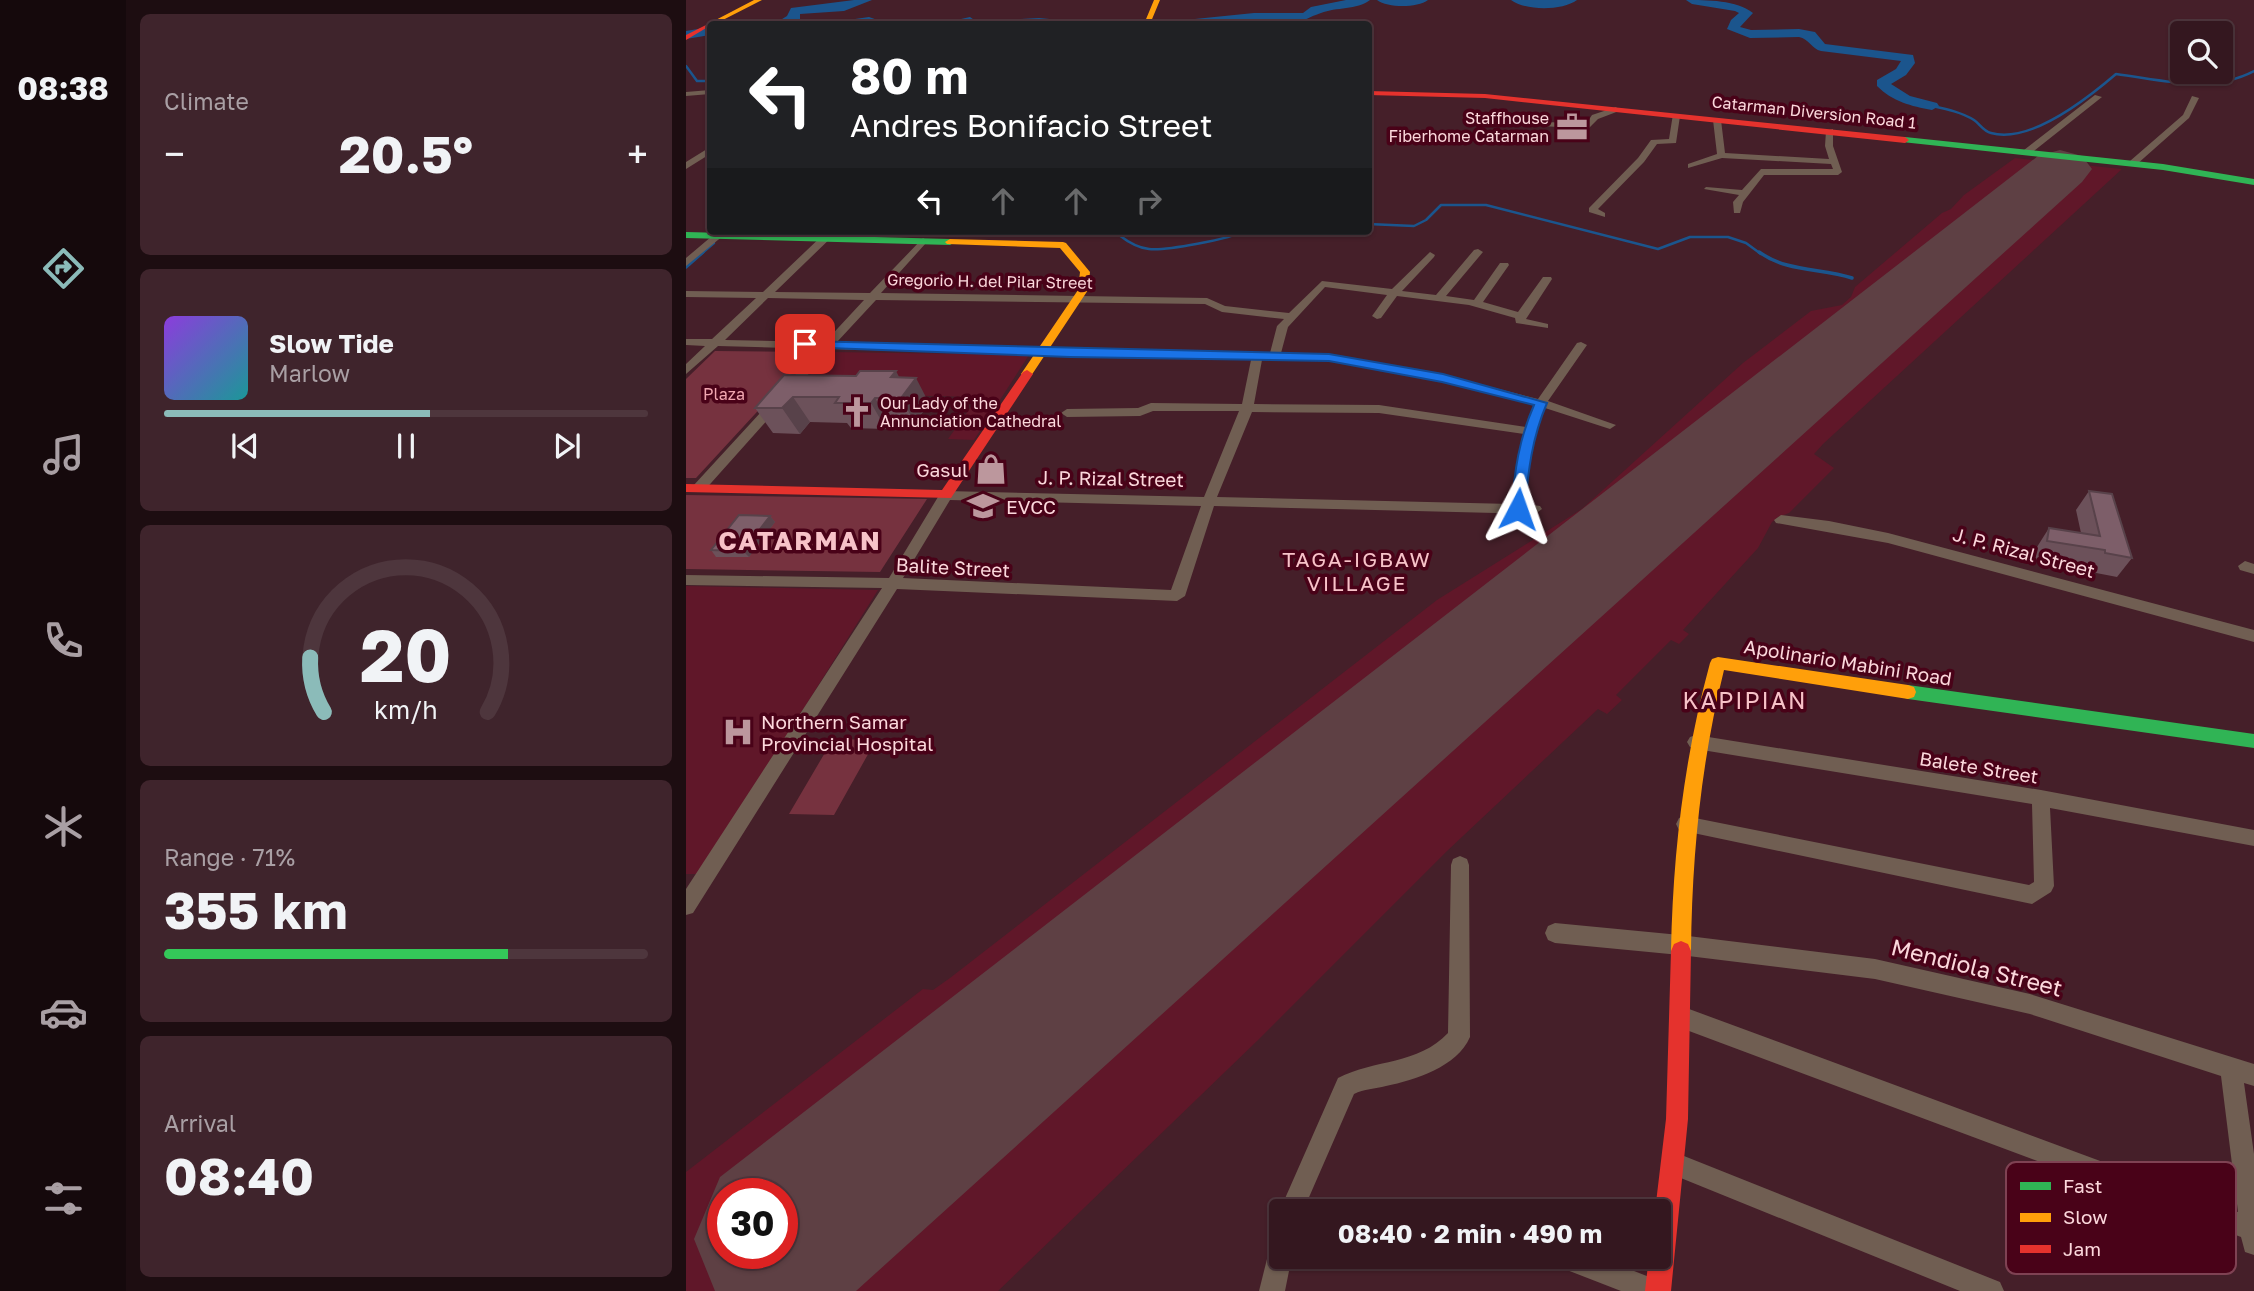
<!DOCTYPE html>
<html lang="en">
<head>
<meta charset="utf-8">
<style>
	:root { --surface:#34171f; --page:#3f242c; --text:#f1f3f6; --muted:#a99fa4; --line:#4e363d; --accent:#8bbbb9 }
	body { margin:0; font-family:"Golos Text",sans-serif; background:var(--page); color:var(--text); height:100vh; display:flex; flex-direction:column; font-size:26px; white-space:nowrap }
	* { box-sizing:border-box; margin:0 }
	p { font-size:23px; color:var(--muted) }
	.icon { flex:none; width:38px; height:38px; fill:none; stroke:currentColor; stroke-width:2; stroke-linecap:round; stroke-linejoin:round }
	.map { position:relative; flex:1; overflow:hidden }
	.drawer { display:flex; flex-direction:column; gap:14px; padding:14px; background:#1d0d11; width:560px }
	.drawer>* { flex:none }
	.banner { position:absolute; left:21px; top:21px; width:665px; height:214px; border-radius:7px; box-shadow:0 2px 5px #0004,0 0 0 2px var(--line); background:#202124; color:#fff; overflow:hidden }
	.controls { position:absolute; left:1484px; top:21px; display:grid; gap:14px }
	.controls a { display:grid; place-items:center; width:63px; height:63px; border-radius:7px; background:var(--surface); box-shadow:0 2px 5px #0004,0 0 0 2px var(--line); font-size:35px }
	.speed { position:absolute; left:21px; top:1178px; display:flex; gap:14px; font-size:35px; font-weight:700; text-align:center }
	.speed>* { display:grid; place-content:center; width:91px; height:91px; border-radius:50%; background:var(--surface); box-shadow:0 2px 5px #0004,0 0 0 2px var(--line); line-height:1 }
	.speed .limit { border:10px solid #d22; background:#fff; color:#111 }
	.pin { position:absolute; display:grid; place-items:center; width:60px; height:60px; color:#fff; margin:-30px; border-radius:14px; box-shadow:0 4px 10px #0006 }
	.me { position:absolute; width:77px; margin:-38px; rotate:4deg; stroke-linejoin:round; filter:drop-shadow(0 0 5px #0008) }
	.turn { display:flex; align-items:center; gap:24px; height:147px; padding:0 28px; font-size:32px }
	.turn .icon { width:91px; height:91px; stroke-width:2.5 }
	.turn b { display:block; font-size:49px; line-height:60px }
	.lanes { display:flex; align-items:center; height:66px; padding:0 28px; background:#0003; justify-content:center; gap:35px; direction:ltr }
	.lanes .off { opacity:.35 }
	.big { font-size:52px; font-weight:700; line-height:1.1 }
	.drawer .widget { flex:1; display:flex; flex-direction:column; justify-content:center; gap:10px; min-width:0; padding:0 24px; border-radius:10px; background:var(--page) }
	.drawer .dial { align-items:center; gap:0 }
	.dial svg { height:182px; overflow:visible; fill:none; stroke:var(--line); stroke-width:7; stroke-linecap:round; text-anchor:middle }
	.dial text { fill:var(--text); stroke:none }
	.song { display:flex; align-items:center; gap:21px }
	.cover { width:84px; height:84px; border-radius:10px; background:linear-gradient(135deg,hsl(270 70% 55%),hsl(180 70% 35%)) }
	.played { height:7px; border-radius:4px; background:linear-gradient(90deg,var(--accent) 55%,var(--line) 55%) }
	.keys { display:flex; justify-content:space-around; direction:ltr }
	.heat { display:flex; justify-content:space-between; align-items:center; font-size:38px; direction:ltr }
	.charge { height:10px; border-radius:5px; background:linear-gradient(90deg,#34c759 71%,var(--line) 0) }
	.trip { position:absolute; left:583px; top:1199px; width:402px; height:70px; border-radius:7px; background:var(--surface); box-shadow:0 2px 5px #0004,0 0 0 2px var(--line); font-weight:700; line-height:70px; text-align:center }
	main { display:flex; flex:1; min-height:0 }
	.tab-bar { display:flex; flex-direction:column; width:126px; justify-content:space-around; align-items:center; background:#15090c; color:var(--muted) }
	.tab-bar .icon { width:49px; height:49px }
	.tab-bar .current { color:var(--accent) }
	.tab-bar b { font-size:32px; color:var(--text) }
	.map>svg:first-child { display:block }
	.built { fill:#601729; fill-rule:evenodd }
	.green { fill:#76323f }
	.lines { fill:none; stroke-linecap:round; stroke-linejoin:round }
	.stream-far1 { stroke:#1b558d; stroke-width:2.5 }
	.stream { stroke:#1b558d; stroke-width:3.5 }
	.river { fill:#1b558d; fill-rule:evenodd }
	.runway { fill:#5e4044; fill-rule:evenodd }
	.street { fill:#705e52; fill-rule:evenodd }
	.fast { fill:#30b455; fill-rule:evenodd }
	.slow { fill:#ff9f0a; fill-rule:evenodd }
	.jam { fill:#e5322d; fill-rule:evenodd }
	.wall { fill:#6c515a }
	.shaded-wall { fill:#58424a }
	.building { fill:#7d5e69; stroke:#58424a; stroke-width:2 }
	.route { fill:#1a73e8; stroke:#114b97; stroke-width:2 }
	.labels { text-anchor:middle; dominant-baseline:central; stroke-width:7; stroke-linejoin:round; paint-order:stroke }
	.far-street-label { font-size:16px; fill:#fcd8dc; stroke:#490218 }
	.far-poi-label { font-size:16px; fill:#fcd8dc; stroke:#490218; text-anchor:end }
	.far-park-label { font-size:16px; fill:#f1a6b0; stroke:#490218 }
	.poi-label { font-size:19px; fill:#fcd8dc; stroke:#490218; text-anchor:start }
	.street-label { font-size:19px; fill:#fcd8dc; stroke:#490218 }
	.neighbourhood-label { font-size:21px; letter-spacing:2px; fill:#f7c2c8; stroke:#490218 }
	.quarter-label { font-size:23px; letter-spacing:2px; fill:#f7c2c8; stroke:#490218 }
	.near-street-label { font-size:23px; fill:#fcd8dc; stroke:#490218 }
	.district-label { font-size:26px; font-weight:bold; letter-spacing:2px; fill:#f7c2c8; stroke:#490218 }
	.key { fill:#490218; stroke:#7f4253; stroke-width:2 }
	.key-label { font-size:19px; fill:#fcd8dc }
</style>
</head>
<body>
<main>
<nav class="tab-bar">
<b>08:38</b>
<svg class="icon current" aria-label="directions" viewBox="0 0 24 24"><path d="M12 3l9 9-9 9-9-9zM9 14v-3h6M13 9l2 2-2 2"/></svg>
<svg class="icon" aria-label="music" viewBox="0 0 24 24"><path d="M9 18V5l10-2v13"/><circle cx="6" cy="18" r="3"/><circle cx="16" cy="16" r="3"/></svg>
<svg class="icon" aria-label="phone" viewBox="0 0 24 24"><path d="M5 4h4l2 5-3 2q2 4 5 5l2-3 5 2v4C11 20 4 13 5 4z"/></svg>
<svg class="icon" aria-label="climate" viewBox="0 0 24 24"><path d="M12 3v18M4 7l16 10M4 17L20 7"/></svg>
<svg class="icon" aria-label="car" viewBox="0 0 24 24"><path d="M5 17H2v-5l4-1 3-4h7l3 4 3 1v5h-3M9 17h6M6 11h13"/><circle cx="7" cy="17" r="2"/><circle cx="17" cy="17" r="2"/></svg>
<svg class="icon" aria-label="filters" viewBox="0 0 24 24"><path d="M4 7h16M4 17h16"/><circle cx="9" cy="7" r="2"/><circle cx="15" cy="17" r="2"/></svg>
</nav>
<section class="drawer">
<div class="widget"><p>Climate</p>
<div class="heat"><a>−</a><b class="big">20.5°</b><a>+</a></div>
</div>
<div class="widget">
<div class="song"><i class="cover"></i><div><b>Slow Tide</b><p>Marlow</p></div></div>
<div class="played"></div>
<div class="keys"><svg class="icon" aria-label="previous" viewBox="0 0 24 24"><path d="M18 5L8 12l10 7zM5 5v14"/></svg><svg class="icon" aria-label="pause" viewBox="0 0 24 24"><path d="M8 5v14M16 5v14"/></svg><svg class="icon" aria-label="next" viewBox="0 0 24 24"><path d="M6 5l10 7-10 7zM19 5v14"/></svg></div>
</div>
<div class="widget dial"><svg viewBox="0 0 100 80">
<path d="M14 69A42 42 0 1 1 86 69"/>
<path d="M14 69A42 42 0 0 1 8 45" stroke="#8bbbb9"/>
<text x="50" y="56" font-size="32" font-weight="700">20</text>
<text x="50" y="72" font-size="11">km/h</text>
</svg></div>
<div class="widget"><p>Range · 71%</p><b class="big">355 km</b><div class="charge"></div></div>
<div class="widget"><p>Arrival</p><b class="big">08:40</b></div>
</section>
<div class="map">
<svg width="1568" height="1291" viewBox="0 0 1568 1291">
	<rect width="100%" height="100%" fill="#451f29"/>
	<path class="built" d="M1329 158 1436 169 1137 444 1128 454 1148 468 1103 513 1092 517 1086 522 1072 548 997 630 1003 634 993 644 985 640 930 695 936 700 921 714 912 709 761 851 571 1041 312 1291H0V1172L237 989 247 990 264 978 751 600 896 509 1057 363 1125 311 1156 305 1165 297 1169 287 1256 213 1265 209 1278 195ZM37 1194H96V1253H37Z
		M145 352 343 355 288 440 262 439 292 397 108 393Z
		M0 586 192 590 14 874H0Z"/>
	<path class="green" d="M29 351 126 352 10 478H0V379Z
		M0 495 241 499 194 572 0 569Z
		M147 739 190 740 148 815 103 814Z"/>
	<g class="lines">
		<path class="stream-far1" d="M0 66 11 81H24
			M1246 106C1260 109 1275 112 1288 120 1294 124 1297 131 1305 133 1344 144 1402 98 1430 74 1477 80 1524 94 1568 71
			M682 224 728 226 740 220 755 205H800L972 249 1004 237H1042L1060 243 1075 254
			M437 231 433 235C442 242 452 248 463 249 478 251 546 239 557 231
			M15 254 28 243"/>
		<path class="stream" d="M1073 252C1101 272 1134 268 1166 278
			M0 267 17 252"/>
		<path class="river" d="M168 0H186L158 11 114 14V20L103 24H88L101 16 105 8Z
			M660 0H684C671 10 650 7 635 13 620 18 615 24 597 24V21L493 24 499 20 568 13H617L625 7Z
			M691 0H742C731 8 702 8 691 0Z
			M825 0H891C876 11 840 11 825 0Z
			M1000 0C1021 0 1051 0 1067 13L1054 27 1065 30 1113 29 1129 32 1139 44 1227 55 1229 63 1220 75 1205 84 1224 96 1251 103 1253 106 1246 110C1225 106 1207 102 1191 86V80L1210 69 1215 61 1135 51C1126 49 1123 39 1113 37L1064 38 1041 29 1045 20 1053 13 1049 11 1006 4Z
			M183 17 203 24H156L162 20Z
			M284 17 294 24H264L266 21Z
			M353 18 374 20 380 24H307L313 20Z
			M24 27V35L0 39V31Z"/>
		<path class="runway" d="M1374 150 1396 156 1406 169 1396 182 170 1291H29L8 1239 34 1177 1352 156ZM37 1194H96V1253H37Z"/>
		<path class="street" d="M24 90V94L0 96V92Z
			M1409 95 1416 97 1344 154H1338V150Z
			M1506 96 1513 98 1503 118 1450 165H1444V161L1497 115Z
			M930 107 933 111 912 119 902 129 826 124 822 122 826 120 900 124 906 115Z
			M987 114 994 116 990 143 971 144 958 162 912 209 919 213V217L903 212V208L952 158 965 140 983 139Z
			M1031 118 1035 120 1039 153 1143 159 1139 146 1140 131 1147 129V146L1156 172 1152 175H1078L1057 202 1054 213H1048L1047 202 1053 195 1018 189 1020 187 1056 190 1075 169H1147L1145 164 1036 158 1002 168V164L1031 154 1027 120Z
			M21 149H24V154L0 169V162Z
			M32 231H43L0 266V258Z
			M141 231H152L89 292 184 293 237 238 242 241 240 243 195 293 521 298 539 306 603 313 636 281 706 289 744 252 749 255 748 257 716 291 750 295 788 250 792 249 797 252 760 296 788 300 814 263H822L823 265 797 302 832 312 857 277H865L866 279 840 319 862 324V328L830 323 829 318 783 305 711 296 695 318 691 319 686 316 701 295 639 287 602 327 595 353C683 356 767 377 852 399L891 343 895 342 901 345 862 401 930 425 924 429 859 408C847 439 842 471 840 504L854 506 856 509 849 514 528 506 499 596 491 601 211 589 7 913 0 915V889L196 588 0 585V575L203 578 255 492 260 491 518 497 553 411H467L454 416 381 417 375 413 381 409 452 408 465 403 556 404 565 360 145 349 17 492H7L5 489 7 486 133 349 32 346 0 374V364L19 346 0 345V339H26L70 298 0 297V291L77 292ZM82 298 178 300 139 342 39 340ZM190 300 519 304 536 312 598 319 591 326 584 353 151 342ZM576 360 643 361 757 381 848 405 840 427 693 405 568 404ZM566 412 693 413 838 434 830 468 826 504 531 497ZM264 500 515 506 485 590 217 578Z
			M1095 515 1143 521 1202 533 1568 630V642L1202 543 1090 523 1088 520Z
			M1559 561 1568 564V574L1554 570 1552 566Z
			M1010 735 1355 790 1568 830V846L1364 808 1368 886 1365 892 1346 904 993 830 990 824 993 818 999 816 1343 885 1348 882 1346 804 1010 749 1004 747 1001 742 1004 737Z
			M774 856 781 859 783 865 784 1037C771 1067 729 1080 700 1086 689 1089 678 1089 668 1094L617 1211H595V1216L593 1211 597 1203 652 1078C689 1059 732 1065 762 1033L765 865 767 859Z
			M869 923 994 935 1189 959 1344 994 1568 1064V1086L1558 1083 1568 1154V1255L1559 1252 1555 1237 995 1028 988 1024 984 1017 988 1010 995 1006 1552 1212 1535 1076 1344 1014 1189 979 994 955 869 943 862 940 859 933 862 926Z
			M988 1152 1314 1282 1318 1291H1274L980 1172 976 1164 980 1156Z
			M595 1236V1256H606L599 1291H573L586 1239Z
			M865 1256H910L976 1282 980 1291H935L868 1265Z"/>
		<path class="fast" d="M1219 137 1477 164 1568 179V185L1477 170 1216 142V138Z
			M0 232 264 239 269 242 264 245 0 238Z
			M1222 685 1568 734V748L1222 699 1216 697 1214 692 1216 687Z"/>
		<path class="slow" d="M68 0H76L29 24H22Z
			M468 0H474L464 24H458Z
			M264 239 377 242 380 243 404 272 402 290 345 376H337L335 374 392 290 394 272 374 248 261 244 259 242Z
			M1032 657 1222 685 1228 687 1230 692 1228 697 1222 699 1038 670C1015 763 1006 855 1005 951L1002 958 995 961 988 958 985 951C987 853 998 758 1024 663L1026 659Z"/>
		<path class="jam" d="M22 24H27L0 40V35Z
			M682 91 799 94 1219 137 1223 140 1219 143 799 98 682 95Z
			M341 370 347 374 265 498 0 492V484L256 490 337 372Z
			M995 941 1002 944 1005 951 1002 1119 985 1291H959L963 1256H973V1211H969L980 1119 985 951 988 944Z"/>
	</g>
	<path class="wall" d="M98 375 213 377 243 403 229 423H204L200 429 165 428 161 423 124 422 114 434 87 433 69 408Z
		M1403 491 1446 558 1431 577 1405 572 1404 569 1349 560 1351 547 1363 528 1395 533 1390 510Z
		M84 516 89 522 63 557H30L25 550Z"/>
	<path class="shaded-wall" d="M210 371 220 390 230 378 243 403 229 423 215 398 205 377Z
		M107 397 124 422 114 434 96 408Z
		M189 398 204 423 200 429 185 403Z
		M84 516 89 522 63 557 57 551Z"/>
	<path class="building" d="M174 371H210L205 377 230 378 215 398H189L185 403H149L153 397H107L96 408H69L98 375 170 376Z
		M1403 491 1426 494 1446 558 1419 553V550L1361 541 1363 528 1414 536Z
		M53 515 84 516 57 551 25 550Z"/>
	<path class="route" d="M119 341 643 354 757 374 861 403C846 438 842 471 839 509L832 513 826 509C828 472 833 439 848 405L756 382 643 361 384 357 115 347V342Z"/>
	<defs>
		<symbol id="office-bare" viewBox="-9 -9 18 18"><path d="M-6-3h4V-5.5h4V-3h4V5H-6ZM-1-4.5V-3h2v-1.5ZM-6 0V1H6V0Z" fill="#bc979d" stroke="#490218" stroke-width="2.5" paint-order="stroke"/></symbol>
		<symbol id="church-bare" viewBox="-9 -9 18 18"><path d="M-1.2-6h2.4v3.5h3.3v2.4h-3.3V6h-2.4V-.1h-3.3v-2.4h3.3Z" fill="#bc979d" stroke="#490218" stroke-width="2.5" paint-order="stroke"/></symbol>
		<symbol id="shop-bare" viewBox="-9 -9 18 18"><path d="M-5-2.5h2.3a2.7 3.5 0 0 1 5.4 0H5L5.5 6h-11ZM-1.5-2.5h3a1.5 2.3 0 0 0-3 0Z" fill="#bc979d" stroke="#490218" stroke-width="2.5" paint-order="stroke"/></symbol>
		<symbol id="school-bare" viewBox="-9 -9 18 18"><path d="M0-5L7-2L0 1L-7-2ZM-4 1L0 2.5L4 1V4Q0 6-4 4Z" fill="#bc979d" stroke="#490218" stroke-width="2.5" paint-order="stroke"/></symbol>
		<symbol id="hospital-bare" viewBox="-9 -9 18 18"><path d="M-5-5h3v3.5h4V-5h3V5h-3V1.5h-4V5h-3Z" fill="#bc979d" stroke="#490218" stroke-width="2.5" paint-order="stroke"/></symbol>
	</defs>
	<g fill-rule="evenodd">
		<use href="#office-bare" x="864" y="105" width="44" height="44"/>
		<use href="#church-bare" x="149" y="390" width="44" height="44"/>
		<use href="#shop-bare" x="283" y="447" width="44" height="44"/>
		<use href="#school-bare" x="275" y="484" width="44" height="44"/>
		<use href="#hospital-bare" x="30" y="710" width="44" height="44"/>
	</g>
	<g class="labels">
		<g class="far-street-label">
			<text transform="translate(1128 112) rotate(6)">Catarman Diversion Road 1</text>
			<text transform="translate(304 281) rotate(1)">Gregorio H. del Pilar Street</text>
		</g>
		<g class="far-poi-label">
			<text x="863" y="118">Staffhouse<tspan x="863" dy="18">Fiberhome Catarman</tspan></text>
			<text x="194" y="403" text-anchor="start">Our Lady of the<tspan x="194" dy="18">Annunciation Cathedral</tspan></text>
		</g>
		<g class="far-park-label">
			<text x="38" y="394">Plaza</text>
		</g>
		<g class="poi-label">
			<text x="282" y="469" text-anchor="end">Gasul</text>
			<text x="320" y="506">EVCC</text>
			<text x="75" y="721">Northern Samar<tspan x="75" dy="22">Provincial Hospital</tspan></text>
		</g>
		<g class="street-label">
			<text transform="translate(425 478) rotate(1)">J. P. Rizal Street</text>
			<text transform="translate(1338 552) rotate(15)">J. P. Rizal Street</text>
			<text transform="translate(267 567) rotate(3)">Balite Street</text>
			<text transform="translate(1162 662) rotate(9)">Apolinario Mabini Road</text>
			<text transform="translate(1293 767) rotate(9)">Balete Street</text>
		</g>
		<g class="neighbourhood-label">
			<text x="671" y="559">TAGA-IGBAW<tspan x="671" dy="24">VILLAGE</tspan></text>
		</g>
		<g class="quarter-label">
			<text x="1059" y="700">KAPIPIAN</text>
		</g>
		<g class="near-street-label">
			<text transform="translate(1291 967) rotate(14)">Mendiola Street</text>
		</g>
		<g class="district-label">
			<text x="114" y="540">CATARMAN</text>
		</g>
	</g>
	<rect x="1320" y="1162" width="230" height="112" rx="10" class="key"/>
	<rect x="1334" y="1182" width="31" height="8" fill="#30b455"/>
	<rect x="1334" y="1213" width="31" height="9" fill="#ff9f0a"/>
	<rect x="1334" y="1245" width="31" height="8" fill="#e5322d"/>
	<g class="key-label">
		<text x="1377" y="1193">Fast</text>
		<text x="1377" y="1224">Slow</text>
		<text x="1377" y="1256">Jam</text>
	</g>
</svg>
<div class="controls">
<a><svg class="icon" aria-label="search" viewBox="0 0 24 24"><circle cx="10" cy="10" r="6"/><path d="M15 15l6 6"/></svg></a>
</div>
<div class="speed"><div class="limit">30</div></div>
<div class="pin" style="left:119px;top:344px;background:#d93025"><svg class="icon" aria-label="arrive" viewBox="0 0 24 24"><path d="M6 21V4h12l-3 4 3 4H6"/></svg></div>
<svg class="me" style="left:832px;top:509px" viewBox="-20 -20 40 40"><path d="M0-17L14 15 0 8-14 15z" fill="#1a73e8" stroke="#fff" stroke-width="4"/></svg>
<div class="trip">08:40 · 2 min · 490 m</div>
<div class="banner">
<div class="turn"><svg class="icon" aria-label="left" viewBox="0 0 24 24"><path d="M17 20v-9H6M10 6l-5 5 5 5"/></svg><div><b>80 m</b>Andres Bonifacio Street</div></div>
<div class="lanes"><svg class="icon" aria-label="left" viewBox="0 0 24 24"><path d="M17 20v-9H6M10 6l-5 5 5 5"/></svg><svg class="icon off" aria-label="ahead" viewBox="0 0 24 24"><path d="M12 20V5M6 11l6-6 6 6"/></svg><svg class="icon off" aria-label="ahead" viewBox="0 0 24 24"><path d="M12 20V5M6 11l6-6 6 6"/></svg><svg class="icon off" aria-label="right" viewBox="0 0 24 24"><path d="M7 20v-9h11M14 6l5 5-5 5"/></svg></div>
</div>
</div>
</main>
</body>
</html>
